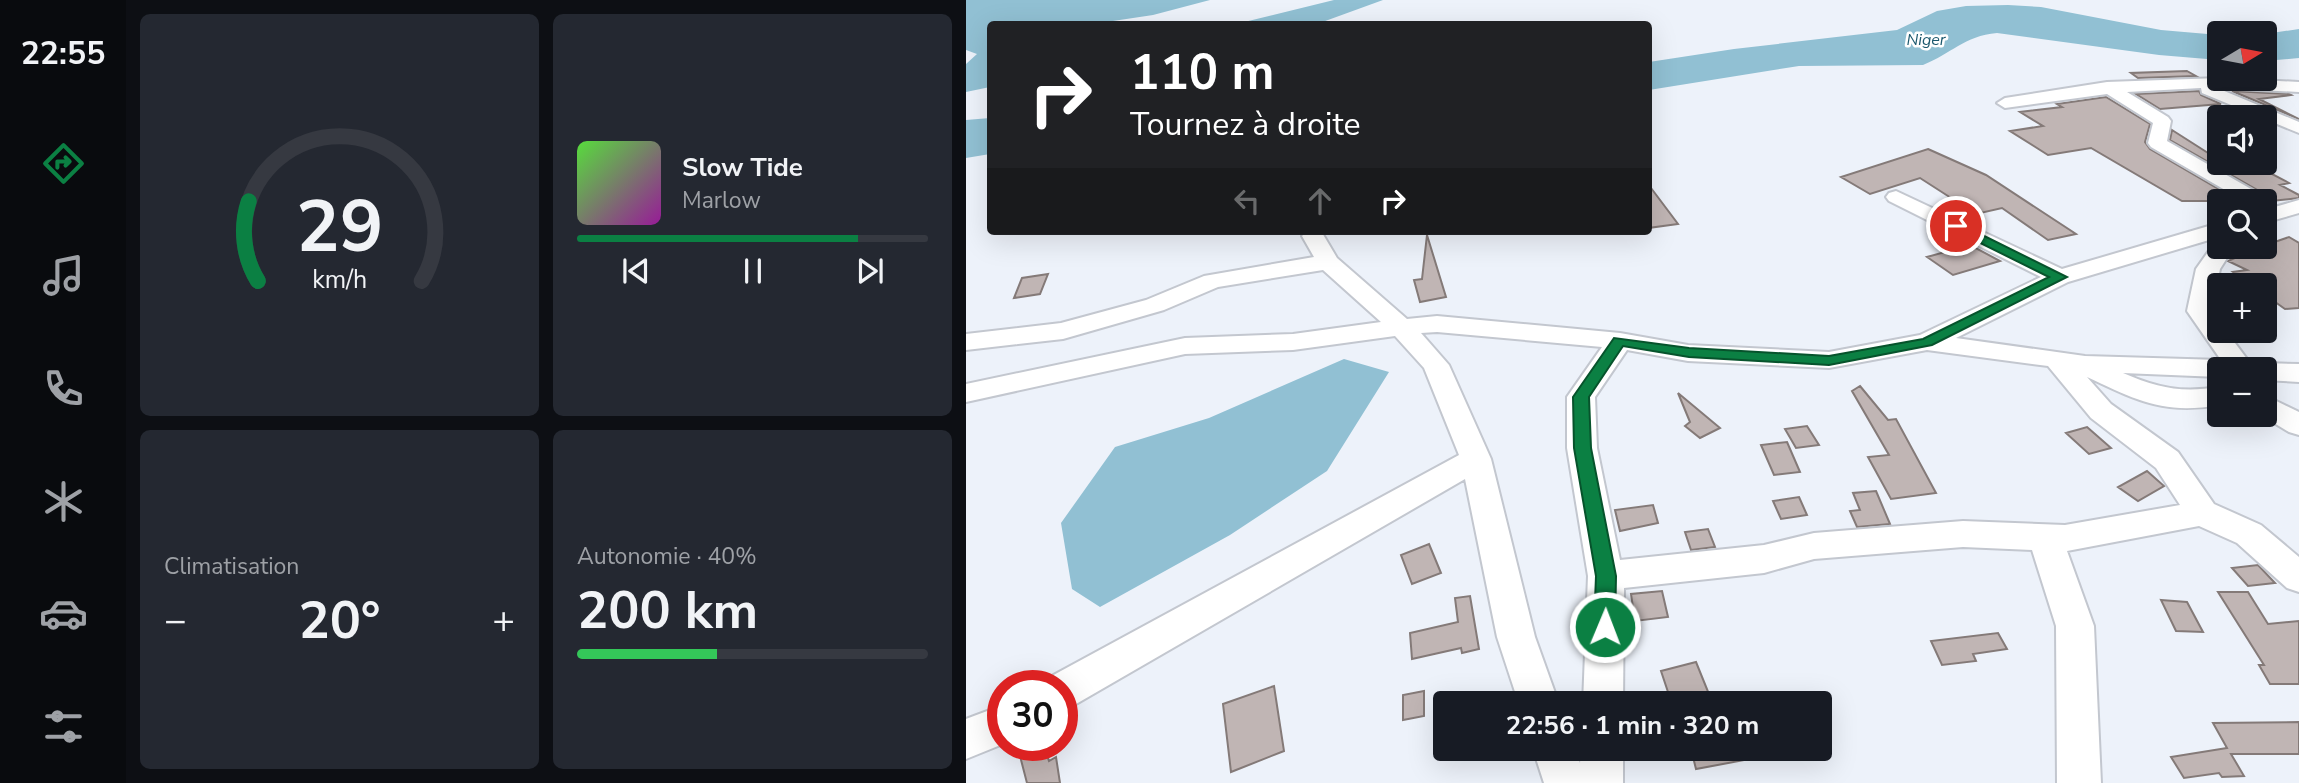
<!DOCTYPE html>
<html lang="fr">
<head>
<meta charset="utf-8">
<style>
	:root { --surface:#171b24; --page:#242831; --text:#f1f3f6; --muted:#9ea1a6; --line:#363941; --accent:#0b8043 }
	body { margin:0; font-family:"Nunito Sans",sans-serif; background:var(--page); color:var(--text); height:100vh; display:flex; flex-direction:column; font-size:26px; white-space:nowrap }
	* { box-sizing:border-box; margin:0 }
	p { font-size:23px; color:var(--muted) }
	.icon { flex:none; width:38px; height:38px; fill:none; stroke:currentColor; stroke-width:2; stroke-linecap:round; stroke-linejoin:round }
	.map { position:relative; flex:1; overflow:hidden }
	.panel { display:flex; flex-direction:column; gap:14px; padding:14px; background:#0d0f14; width:840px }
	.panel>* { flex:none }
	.hud { position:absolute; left:21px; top:21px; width:665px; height:214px; border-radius:7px; box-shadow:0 7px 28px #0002; background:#202124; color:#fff; overflow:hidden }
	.needle { width:46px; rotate:80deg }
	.tools { position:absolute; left:1241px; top:21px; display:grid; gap:14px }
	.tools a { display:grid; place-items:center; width:70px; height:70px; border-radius:7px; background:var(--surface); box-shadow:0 7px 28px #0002; font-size:35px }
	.speed { position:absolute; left:21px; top:670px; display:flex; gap:14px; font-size:35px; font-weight:700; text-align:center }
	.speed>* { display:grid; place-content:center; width:91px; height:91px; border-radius:50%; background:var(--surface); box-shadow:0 7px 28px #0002; line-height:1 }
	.speed .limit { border:10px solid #d22; background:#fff; color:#111 }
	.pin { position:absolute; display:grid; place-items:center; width:60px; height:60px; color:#fff; margin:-30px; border:4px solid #fff; border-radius:50%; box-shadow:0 2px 7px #0007 }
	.me { position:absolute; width:77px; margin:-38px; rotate:1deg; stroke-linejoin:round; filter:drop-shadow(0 0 5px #0008) }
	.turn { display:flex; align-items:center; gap:24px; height:147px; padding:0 28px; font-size:32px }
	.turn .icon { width:91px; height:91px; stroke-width:2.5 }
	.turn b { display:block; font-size:49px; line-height:60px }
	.lanes { display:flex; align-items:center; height:66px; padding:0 28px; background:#0003; justify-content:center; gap:35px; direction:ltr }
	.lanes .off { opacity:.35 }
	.big { font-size:52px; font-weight:700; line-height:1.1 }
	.panel .tile { flex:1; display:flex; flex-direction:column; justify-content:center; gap:10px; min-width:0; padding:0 24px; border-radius:10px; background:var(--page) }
	.panel .dial { align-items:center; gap:0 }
	.dial svg { height:182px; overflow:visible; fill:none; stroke:var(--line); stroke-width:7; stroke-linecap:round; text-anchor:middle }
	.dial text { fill:var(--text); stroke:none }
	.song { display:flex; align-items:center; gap:21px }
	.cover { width:84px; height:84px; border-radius:10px; background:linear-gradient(135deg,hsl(110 70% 55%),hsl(300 70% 35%)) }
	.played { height:7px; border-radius:4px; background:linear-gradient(90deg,var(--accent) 80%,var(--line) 80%) }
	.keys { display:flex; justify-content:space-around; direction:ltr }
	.heat { display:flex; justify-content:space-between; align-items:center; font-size:38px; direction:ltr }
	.charge { height:10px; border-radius:5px; background:linear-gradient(90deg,#34c759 40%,var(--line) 0) }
	.panel .tiles { flex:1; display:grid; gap:14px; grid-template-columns:repeat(2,1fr) }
	.trip { position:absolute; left:467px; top:691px; width:399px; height:70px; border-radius:7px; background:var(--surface); box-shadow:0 7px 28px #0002; font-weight:700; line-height:70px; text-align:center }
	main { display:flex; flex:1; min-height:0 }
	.tab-bar { display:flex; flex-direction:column; width:126px; justify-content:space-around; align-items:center; background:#090b0e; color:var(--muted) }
	.tab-bar .icon { width:49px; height:49px }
	.tab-bar .selected { color:var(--accent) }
	.tab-bar b { font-size:32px; color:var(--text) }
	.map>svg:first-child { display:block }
	.water { fill:#91c0d3 }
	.building { fill:#c0b5b4; stroke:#847a78; stroke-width:2 }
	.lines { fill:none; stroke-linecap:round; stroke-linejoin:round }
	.street-casing { stroke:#c3c7cf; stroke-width:4 }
	.street { fill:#fff; fill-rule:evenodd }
	.route { fill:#0b8043; stroke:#07532c; stroke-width:2 }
	.labels { text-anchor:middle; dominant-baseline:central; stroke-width:5; stroke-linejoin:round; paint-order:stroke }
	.far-water-label { font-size:16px; font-style:italic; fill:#1c596e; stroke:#fff }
</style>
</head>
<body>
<main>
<nav class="tab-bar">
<b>22:55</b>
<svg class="icon selected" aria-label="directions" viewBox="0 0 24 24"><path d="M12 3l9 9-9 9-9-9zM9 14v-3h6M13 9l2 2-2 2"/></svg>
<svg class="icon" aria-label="music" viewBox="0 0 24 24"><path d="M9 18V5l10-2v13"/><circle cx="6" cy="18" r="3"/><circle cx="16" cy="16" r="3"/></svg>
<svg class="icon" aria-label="phone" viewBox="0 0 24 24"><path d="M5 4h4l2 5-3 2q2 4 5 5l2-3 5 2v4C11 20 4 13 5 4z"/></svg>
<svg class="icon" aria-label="climate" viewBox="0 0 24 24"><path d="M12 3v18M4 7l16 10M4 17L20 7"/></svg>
<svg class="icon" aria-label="car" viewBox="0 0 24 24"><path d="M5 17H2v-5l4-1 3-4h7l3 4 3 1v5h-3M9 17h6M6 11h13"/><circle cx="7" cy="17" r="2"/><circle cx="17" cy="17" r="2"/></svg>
<svg class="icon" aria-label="filters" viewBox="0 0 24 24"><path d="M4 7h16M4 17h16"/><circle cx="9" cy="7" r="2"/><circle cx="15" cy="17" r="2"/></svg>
</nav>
<section class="panel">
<div class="tiles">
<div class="tile dial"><svg viewBox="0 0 100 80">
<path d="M14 69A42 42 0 1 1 86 69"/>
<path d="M14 69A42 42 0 0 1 10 34" stroke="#0b8043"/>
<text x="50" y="56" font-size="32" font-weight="700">29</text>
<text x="50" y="72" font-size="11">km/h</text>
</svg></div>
<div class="tile">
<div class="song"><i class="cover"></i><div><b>Slow Tide</b><p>Marlow</p></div></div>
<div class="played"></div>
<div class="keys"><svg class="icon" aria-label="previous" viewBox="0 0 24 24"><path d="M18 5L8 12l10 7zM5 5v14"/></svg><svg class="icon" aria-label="pause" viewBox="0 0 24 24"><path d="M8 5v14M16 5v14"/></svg><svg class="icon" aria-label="next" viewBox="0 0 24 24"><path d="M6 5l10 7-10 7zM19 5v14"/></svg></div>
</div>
<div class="tile"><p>Climatisation</p>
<div class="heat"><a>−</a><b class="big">20°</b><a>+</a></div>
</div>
<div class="tile"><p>Autonomie · 40%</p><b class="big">200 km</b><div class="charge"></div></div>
</div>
</section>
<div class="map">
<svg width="1333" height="783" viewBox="0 0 1333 783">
	<rect width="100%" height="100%" fill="#edf2fa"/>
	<path class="water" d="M0 0H244L187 15 127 24H24V35L22 37 24 40V87L0 92V64L11 54 0 50Z
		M368 0H417L351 24H270Z
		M1042 5 1075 7 1195 30 1253 35V60L1193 55 1031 33C998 36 985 54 957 65L833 66 683 90V62L768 49 931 30 971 11 1000 6Z
		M1333 29V58L1299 61V34Z
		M24 118V154L0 158V120Z
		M378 359 423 372 361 471 264 535 134 607 106 589 95 523 149 447 243 418Z"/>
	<path class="building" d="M1221 71 1230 76 1172 78 1165 73Z
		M1233 91 1235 95 1255 104 1194 109 1170 94Z
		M1266 91 1323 94 1325 95 1293 99 1333 119Z
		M1140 97 1184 124 1179 142 1184 149 1273 201H1216L1125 148 1082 155 1044 131 1077 126 1054 112 1096 107 1091 104Z
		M1206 130 1253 160V163L1276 167 1289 165 1323 183 1314 185 1333 195V198L1305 201 1300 195 1204 140Z
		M962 149 1020 175 1110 234 1082 240 1036 208 1010 214 954 178 904 194 875 177Z
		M682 184 712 224 682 228Z
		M461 235 480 297 454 302 448 280 456 279Z
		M1323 237 1333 243V308L1319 309 1298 294V285H1286L1267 272 1281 270 1262 261 1269 258 1268 256Z
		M1004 245 1034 261 987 275 961 257Z
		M82 274 74 294 48 298 56 278Z
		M894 386 922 420 930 419 970 493 925 499 902 457 923 455 886 391Z
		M712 393 754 428 734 438 719 426 724 422Z
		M841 426 853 445 830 448 819 429Z
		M1121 427 1145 448 1123 454 1100 433Z
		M821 442 834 472 808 475 795 445Z
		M1181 471 1198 486 1172 501 1152 487Z
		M910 491 924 524 891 527 884 511 894 510 887 493Z
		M833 497 841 515 815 519 807 501Z
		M687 505 692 523 654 531 649 510Z
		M742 529 749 547 725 550 719 532Z
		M463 544 475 573 446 584 435 555Z
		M1292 565 1309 583 1282 586 1266 568Z
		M696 591 702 617 669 621 665 594Z
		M1252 592H1282L1302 624 1333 621V684H1304L1293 665H1298Z
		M504 596 513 649 496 653 495 648 446 659 444 633 492 622 489 598Z
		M1195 600 1221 602 1237 632 1210 631Z
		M1032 633 1041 649 1007 654 1010 661 976 665 965 641Z
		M730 662 747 704H706L695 671Z
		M308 686 318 751 265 772 257 704Z
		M458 691V716L437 720V695Z
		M1333 722V754H1265L1278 776 1256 777 1253 773 1218 778 1205 757 1261 748 1247 723Z
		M72 746H78L83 761 90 757 94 783H61L54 756Z
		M725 749H788L789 758 730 769Z"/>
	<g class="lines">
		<defs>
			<path id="street" d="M1253 78 1333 82V92L1251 88 1333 122V133L1236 93 1235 88 1161 92 1202 117 1205 121 1201 141 1299 197 1302 201 1299 205 1298 201H1278L1185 147 1182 143 1187 123 1141 94 1039 108 1031 103 1039 98 1141 82Z
				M930 191 1096 269 1253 223V237L1102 282 990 338 1119 356 1255 360 1221 311 1230 269 1249 242 1253 241V247H1268L1254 269 1245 311 1253 321V331H1260L1287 367 1298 363 1333 364V382L1298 380V369H1253V377L1157 373C1192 388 1215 393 1253 387V405C1198 415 1170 400 1121 377L1145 404 1212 452 1248 504 1295 525 1333 557V592L1321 588 1271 543 1233 526 1101 551 1128 626 1135 783H1091L1090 626 1066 550 997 547 848 559 798 573 658 588 657 704H617L622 576 601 448V397L636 347 471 332 455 333 483 365 525 459 569 637 593 704H553L531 637 499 479 110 704 96 709V686H78L82 678 493 455 458 368 429 336 327 350 219 354 0 402V384L219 338 327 334 415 322 357 270 252 287 198 310 97 339 0 350V334L95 323 180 300 238 276 348 257 336 236 341 231H355L371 258 441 319 471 316 654 333 722 345 863 352 954 335 1075 277 923 201 920 197 923 193ZM661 350 722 361 863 368 961 350 1082 366 1125 418 1190 468 1214 505 1099 525 997 521 848 533 798 545 654 560 631 448 629 397Z
				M1333 200V213L1298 223V210Z
				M1298 395 1333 412V435L1323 432 1295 415H1298Z
				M37 705V744L0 759V719Z
				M567 749H609L614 763 615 749H657V783H578Z"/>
		</defs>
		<use href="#street" class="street-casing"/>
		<use href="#street" class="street"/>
	</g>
	<path class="route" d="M990 222 1101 277 966 345 863 365 723 357 657 346 623 397 625 448 650 576 649 627 646 633 639 636 631 633 628 627 630 576 608 448 607 397 648 338 723 348 863 356 957 339 1083 277 986 229 984 226Z"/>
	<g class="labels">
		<g class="far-water-label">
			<text x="960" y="40">Niger</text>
		</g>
	</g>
</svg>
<div class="tools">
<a><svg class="needle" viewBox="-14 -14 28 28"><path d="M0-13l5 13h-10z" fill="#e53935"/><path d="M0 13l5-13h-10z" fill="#9ea1a6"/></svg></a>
<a><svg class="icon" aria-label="sound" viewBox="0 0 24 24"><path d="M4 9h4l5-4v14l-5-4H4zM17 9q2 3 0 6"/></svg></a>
<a><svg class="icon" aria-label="search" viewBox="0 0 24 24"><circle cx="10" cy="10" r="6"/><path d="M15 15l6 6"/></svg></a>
<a>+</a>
<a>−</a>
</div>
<div class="speed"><div class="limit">30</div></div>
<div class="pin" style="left:990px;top:226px;background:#d93025"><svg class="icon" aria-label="arrive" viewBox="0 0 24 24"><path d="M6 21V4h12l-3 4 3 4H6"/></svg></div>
<svg class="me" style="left:639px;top:627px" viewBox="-20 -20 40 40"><circle r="17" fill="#0b8043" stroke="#fff" stroke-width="3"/><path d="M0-11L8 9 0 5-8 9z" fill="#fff"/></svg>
<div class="trip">22:56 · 1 min · 320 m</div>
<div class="hud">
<div class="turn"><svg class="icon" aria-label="right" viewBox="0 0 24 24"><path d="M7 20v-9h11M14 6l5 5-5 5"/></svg><div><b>110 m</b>Tournez à droite</div></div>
<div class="lanes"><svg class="icon off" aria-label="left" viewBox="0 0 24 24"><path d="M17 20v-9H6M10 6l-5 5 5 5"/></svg><svg class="icon off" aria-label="ahead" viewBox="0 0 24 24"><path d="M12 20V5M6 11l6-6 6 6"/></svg><svg class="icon" aria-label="right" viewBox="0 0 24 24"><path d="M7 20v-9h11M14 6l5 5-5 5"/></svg></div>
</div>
</div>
</main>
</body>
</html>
